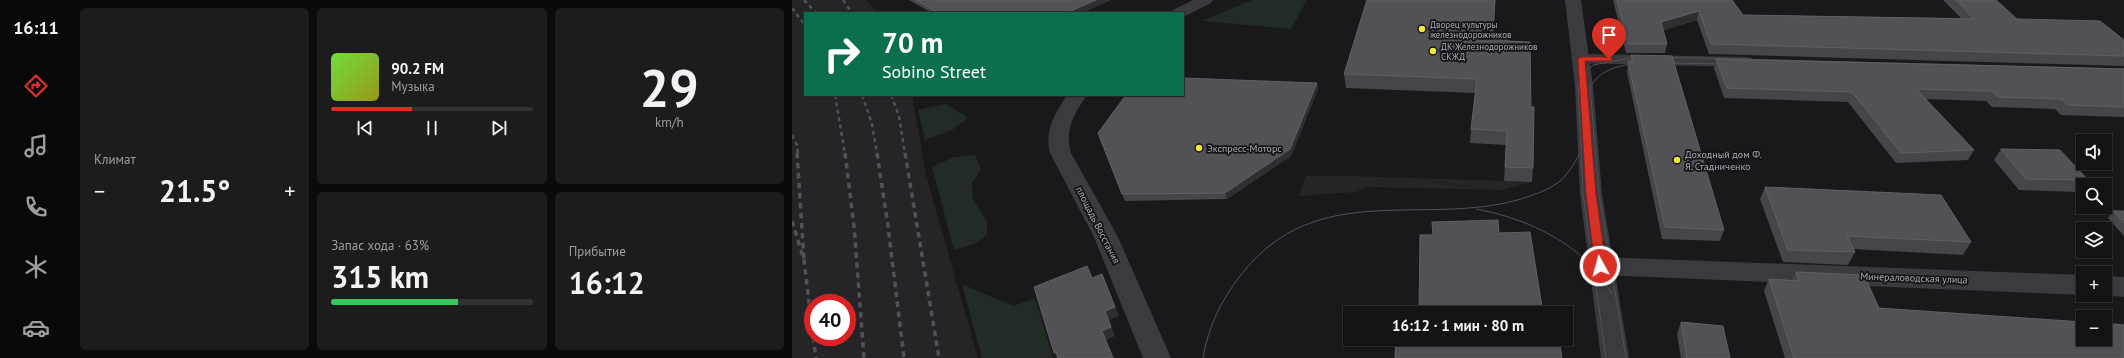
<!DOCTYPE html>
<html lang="ru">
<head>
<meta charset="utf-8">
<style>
	:root { --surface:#131314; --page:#1c1c1d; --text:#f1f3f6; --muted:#9d9ea0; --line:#323234; --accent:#d93025 }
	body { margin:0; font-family:"PT Sans",sans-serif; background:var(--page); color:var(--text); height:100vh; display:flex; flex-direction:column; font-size:15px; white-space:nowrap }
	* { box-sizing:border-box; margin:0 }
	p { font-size:13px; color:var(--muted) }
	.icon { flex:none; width:22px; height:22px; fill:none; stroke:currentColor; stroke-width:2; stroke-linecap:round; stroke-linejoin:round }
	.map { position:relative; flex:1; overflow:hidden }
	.sheet { display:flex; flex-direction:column; gap:8px; padding:8px; background:#0a0a0b; width:720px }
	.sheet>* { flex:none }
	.banner { position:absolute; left:12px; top:12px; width:380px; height:84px; border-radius:0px; box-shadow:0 1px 3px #0004,0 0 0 1px var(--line); background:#0b6e4f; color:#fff; overflow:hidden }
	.tools { position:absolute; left:1284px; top:134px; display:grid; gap:8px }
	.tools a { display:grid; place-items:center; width:36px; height:36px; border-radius:0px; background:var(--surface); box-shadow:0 1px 3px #0004,0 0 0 1px var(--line); font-size:20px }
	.speed { position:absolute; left:12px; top:294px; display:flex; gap:8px; font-size:20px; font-weight:700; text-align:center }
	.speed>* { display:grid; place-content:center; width:52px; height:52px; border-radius:50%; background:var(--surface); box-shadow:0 1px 3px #0004,0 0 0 1px var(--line); line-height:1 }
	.speed .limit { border:6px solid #d22; background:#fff; color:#111 }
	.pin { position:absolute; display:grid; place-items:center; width:34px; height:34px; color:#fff; margin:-41px -17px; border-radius:50% 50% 50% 0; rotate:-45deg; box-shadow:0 0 4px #0007 }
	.pin .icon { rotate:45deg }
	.me { position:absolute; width:44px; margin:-22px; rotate:353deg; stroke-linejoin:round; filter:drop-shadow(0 0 3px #0008) }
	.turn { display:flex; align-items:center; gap:14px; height:84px; padding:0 12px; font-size:18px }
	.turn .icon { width:52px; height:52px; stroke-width:2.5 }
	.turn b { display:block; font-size:28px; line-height:34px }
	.big { font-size:30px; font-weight:600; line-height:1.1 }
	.sheet .tile { flex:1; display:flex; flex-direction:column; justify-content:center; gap:6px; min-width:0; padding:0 14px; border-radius:6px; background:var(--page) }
	.sheet .dial { align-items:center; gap:0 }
	.dial b { font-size:52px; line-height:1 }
	.song { display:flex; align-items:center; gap:12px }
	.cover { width:48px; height:48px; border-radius:6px; background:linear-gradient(135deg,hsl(100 70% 55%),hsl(60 70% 35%)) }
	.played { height:4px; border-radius:2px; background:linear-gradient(90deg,var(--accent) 40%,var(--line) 40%) }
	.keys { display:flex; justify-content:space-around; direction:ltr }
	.heat { display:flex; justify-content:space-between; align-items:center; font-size:22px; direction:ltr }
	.charge { height:6px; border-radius:3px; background:linear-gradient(90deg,#34c759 63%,var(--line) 0) }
	.sheet .tiles { flex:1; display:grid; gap:8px; grid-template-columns:repeat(3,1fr) }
	.tile:first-child { grid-row:span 2 }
	.trip { position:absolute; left:551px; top:306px; width:230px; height:40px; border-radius:0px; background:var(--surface); box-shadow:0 1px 3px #0004,0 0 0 1px var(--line); font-weight:600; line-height:40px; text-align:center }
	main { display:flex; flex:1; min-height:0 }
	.tab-bar { display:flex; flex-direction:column; width:72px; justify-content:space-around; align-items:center; background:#080808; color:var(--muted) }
	.tab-bar .icon { width:28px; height:28px }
	.tab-bar .active { color:var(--accent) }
	.tab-bar b { font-size:18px; color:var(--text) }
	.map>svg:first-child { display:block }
	.built { fill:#252528; fill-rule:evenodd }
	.green { fill:#222b26 }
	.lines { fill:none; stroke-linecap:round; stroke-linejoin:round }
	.minor { fill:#3a3a40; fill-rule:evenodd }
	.tertiary { fill:#3a3a40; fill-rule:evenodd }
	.tram { stroke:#515159; stroke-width:1 }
	.rail-far1 { stroke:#515159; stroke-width:2.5; stroke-dasharray:4 3.5; stroke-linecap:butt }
	.rail { stroke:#515159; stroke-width:3.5; stroke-dasharray:5.5 4.5; stroke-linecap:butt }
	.wall { fill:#46464a }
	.shaded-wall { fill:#2f2f32 }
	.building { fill:#515156; stroke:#5f5f66 }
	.route { fill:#d93025; stroke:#8d1f18 }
	.poi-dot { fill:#f0e73b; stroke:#141316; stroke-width:1.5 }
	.labels { text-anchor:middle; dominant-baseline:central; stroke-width:3.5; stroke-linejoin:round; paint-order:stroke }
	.far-poi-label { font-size:9px; fill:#ababba; stroke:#141316; text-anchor:start }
	.poi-label { font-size:10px; fill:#ababba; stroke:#141316; text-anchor:start }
	.street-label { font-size:10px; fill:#ababba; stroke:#141316 }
</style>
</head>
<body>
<main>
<nav class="tab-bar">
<b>16:11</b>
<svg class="icon active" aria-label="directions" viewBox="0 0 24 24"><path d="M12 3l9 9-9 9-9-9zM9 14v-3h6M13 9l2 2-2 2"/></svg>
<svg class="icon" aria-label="music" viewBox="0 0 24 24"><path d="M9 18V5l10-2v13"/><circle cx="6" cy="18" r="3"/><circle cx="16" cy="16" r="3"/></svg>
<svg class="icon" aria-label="phone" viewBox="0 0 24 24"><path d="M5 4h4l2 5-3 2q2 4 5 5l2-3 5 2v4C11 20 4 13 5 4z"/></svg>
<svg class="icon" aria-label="climate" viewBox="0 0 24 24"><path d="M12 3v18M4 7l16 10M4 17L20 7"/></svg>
<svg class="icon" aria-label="car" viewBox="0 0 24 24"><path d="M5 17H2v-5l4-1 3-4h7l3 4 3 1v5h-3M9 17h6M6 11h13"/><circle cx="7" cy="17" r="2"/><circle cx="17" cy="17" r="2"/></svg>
</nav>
<section class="sheet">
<div class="tiles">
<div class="tile"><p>Климат</p>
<div class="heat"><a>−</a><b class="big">21.5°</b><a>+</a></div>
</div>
<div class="tile">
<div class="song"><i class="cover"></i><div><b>90.2 FM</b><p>Музыка</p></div></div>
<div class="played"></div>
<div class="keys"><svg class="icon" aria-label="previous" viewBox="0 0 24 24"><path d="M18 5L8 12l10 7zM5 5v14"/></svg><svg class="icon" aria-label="pause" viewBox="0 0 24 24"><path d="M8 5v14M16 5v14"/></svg><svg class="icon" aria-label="next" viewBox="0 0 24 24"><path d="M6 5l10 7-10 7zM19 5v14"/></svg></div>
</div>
<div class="tile dial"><b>29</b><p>km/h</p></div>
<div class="tile"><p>Запас хода · 63%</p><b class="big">315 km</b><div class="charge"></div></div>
<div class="tile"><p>Прибытие</p><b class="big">16:12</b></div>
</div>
</section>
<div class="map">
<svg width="1332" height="358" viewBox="0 0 1332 358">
	<rect width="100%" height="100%" fill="#19191b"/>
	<path class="built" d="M0 0H74L86 13H13V95H120L134 175 186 358H0ZM21 303H55V337H21Z
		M514 176H558L740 182 710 190 576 187 564 192 507 196Z"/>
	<path class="green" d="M460 0H515L499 29 410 21Z
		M154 104 176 118 160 130 133 140 126 110Z
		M183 155 189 169 180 183 181 199 195 222V235L182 244 162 250 140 167 162 157Z
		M170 284 221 306 243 298 261 358H190Z"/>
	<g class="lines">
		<path class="minor" d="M789 54 954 57 960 58 963 62 960 66 954 67 783 63 780 59 783 55Z
			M809 257 1291 275V295L809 275 800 273 797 266 800 259Z
			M1313 276 1332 277V297L1310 295H1313Z"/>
		<path class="tertiary" d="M401 0H421L419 3 391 17V13H379L381 10Z
			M773 0H789L801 86 810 194 837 358H809L788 194 783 86Z
			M275 95H295C282 114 272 130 279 153L326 237 379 358H351L302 237 258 153C252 130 263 114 275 95Z"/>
		<path class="tram" d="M868 57 1332 69
			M871 63 933 64
			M684 209C738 219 793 245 820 294
			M411 358C416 327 429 301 448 276 526 174 639 231 738 196 750 192 765 186 774 175 779 169 783 162 787 155
			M814 358 791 194 786 85 791 72 801 65 850 56
			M834 358 807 195 798 87C810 68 826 66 847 63"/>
		<path class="rail-far1" d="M12 0 24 13
			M51 0 60 13
			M0 8 13 25
			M43 95 53 154
			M70 95 80 124 85 154
			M99 95 107 116 113 154
			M0 135 5 145 6 154"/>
		<path class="rail" d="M5 153 12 260
			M53 153 62 226 72 358
			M85 153 96 226 112 358
			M113 153 147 358
			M0 221 12 260 21 336
			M21 337 24 358"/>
	</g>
	<path class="wall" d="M117 0H319L289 13H140Z
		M575 0H703L701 33 716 41 739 107 741 168 740 182 712 181 714 145 678 143 679 129 683 93 554 88 552 74Z
		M821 0H940L951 15 1169 18 1152 1V0H1204L1225 19 1332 40V66L917 54 905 20 871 30 875 44 873 53H834Z
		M839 55 932 230 928 241 870 239 835 72 836 61H838Z
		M924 59 1332 69V117L1269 115 1263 109 1200 107 1194 101 1134 99 1182 150 1176 160 1104 163 1056 102 932 98 922 68Z
		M525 83 526 89 499 156 435 199 333 201 306 133Z
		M1209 149 1296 180 1293 185H1291V188L1288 192 1227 190 1202 160Z
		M973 187 1179 242 1171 255 1061 249 1063 252 1056 265 991 262 968 199Z
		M1321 211H1332V236L1316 218Z
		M1004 272 1087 308 1332 358H993L972 291 977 279 1000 280Z
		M889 322 938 358H889L885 334Z"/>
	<path class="shaded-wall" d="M304 0H319L289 13H274Z
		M907 11 905 20 867 32 869 22Z
		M525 83 526 89 499 156 435 199 433 193Z
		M310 274 314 283 327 316 317 320 323 336 314 340 322 358H321L310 331 313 311Z
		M264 352 267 358H265L262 353Z"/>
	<path class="building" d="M124 0H304L274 13H147Z
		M575 0H703L701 33 716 34V41L738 42 739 107H742L741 168 713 167 715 131 679 129 685 79 552 74Z
		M825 0H940L951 15 1182 19 1164 0H1204L1225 19 1308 21 1332 40V56L919 44 907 11 869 22 875 44H836Z
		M839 55 880 56 932 230 873 227 836 61H841Z
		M924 59 1332 69V107L1276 105 1270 99 1206 97 1200 91 1124 89 1182 150 1109 153 1060 92 935 88Z
		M391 78 525 83 498 149 433 193 330 194 306 133 334 95H391Z
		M1209 149 1268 150 1296 180 1234 179Z
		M973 187 1149 195 1179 242 1055 236 1063 252 996 250Z
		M1321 211H1332V223Z
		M706 220 707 233 738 232 751 313H627L628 235H641L640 222Z
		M295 266 300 278 310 274 323 307 313 311 319 327 310 331 321 358H266L264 352 262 353 242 287Z
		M1004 272 1072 275 1087 308 1291 322V339H1313V323L1332 325V358H1002L977 279 1007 281Z
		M889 322 931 326 938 358H895Z
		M604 339H767L770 358H603Z"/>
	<path class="route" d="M817 57 820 58V61H793L804 194 814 266 808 270 803 266 794 194 786 59 789 57Z"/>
	<g class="poi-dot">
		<circle cx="630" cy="29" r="4"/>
		<circle cx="641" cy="51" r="4"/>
		<circle cx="407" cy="148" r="4"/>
		<circle cx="885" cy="160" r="4"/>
	</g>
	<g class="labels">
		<g class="far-poi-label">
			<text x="638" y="24">Дворец культуры<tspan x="638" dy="10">железнодорожников</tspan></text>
			<text x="649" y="46">ДК Железнодорожников<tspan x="649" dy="10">СКЖД</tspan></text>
		</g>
		<g class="poi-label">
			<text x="415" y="148">Экспресс-Моторс</text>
			<text x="893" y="154">Доходный дом Ф.<tspan x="893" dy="12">Я. Стадниченко</tspan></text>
		</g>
		<g class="street-label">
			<text transform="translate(306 225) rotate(63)">площадь Восстания</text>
			<text transform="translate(1122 278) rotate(2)">Минераловодская улица</text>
		</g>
	</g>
</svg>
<div class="tools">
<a><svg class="icon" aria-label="sound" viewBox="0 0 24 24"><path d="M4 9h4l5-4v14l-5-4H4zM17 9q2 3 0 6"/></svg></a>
<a><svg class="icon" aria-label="search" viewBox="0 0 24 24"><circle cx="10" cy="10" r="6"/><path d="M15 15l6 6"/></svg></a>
<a><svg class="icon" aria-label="layers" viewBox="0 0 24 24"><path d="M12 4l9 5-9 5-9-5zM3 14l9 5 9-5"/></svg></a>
<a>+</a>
<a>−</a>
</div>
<div class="speed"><div class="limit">40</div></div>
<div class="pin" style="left:817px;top:59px;background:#d93025"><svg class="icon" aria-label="arrive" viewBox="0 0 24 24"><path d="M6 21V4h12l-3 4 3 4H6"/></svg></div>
<svg class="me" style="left:808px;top:266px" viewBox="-20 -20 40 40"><circle r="17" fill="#d93025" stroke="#fff" stroke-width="3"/><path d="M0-11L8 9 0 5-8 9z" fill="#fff"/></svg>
<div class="trip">16:12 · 1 мин · 80 m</div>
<div class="banner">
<div class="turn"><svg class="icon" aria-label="right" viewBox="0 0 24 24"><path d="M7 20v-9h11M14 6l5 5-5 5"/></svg><div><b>70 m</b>Sobino Street</div></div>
</div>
</div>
</main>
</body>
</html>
